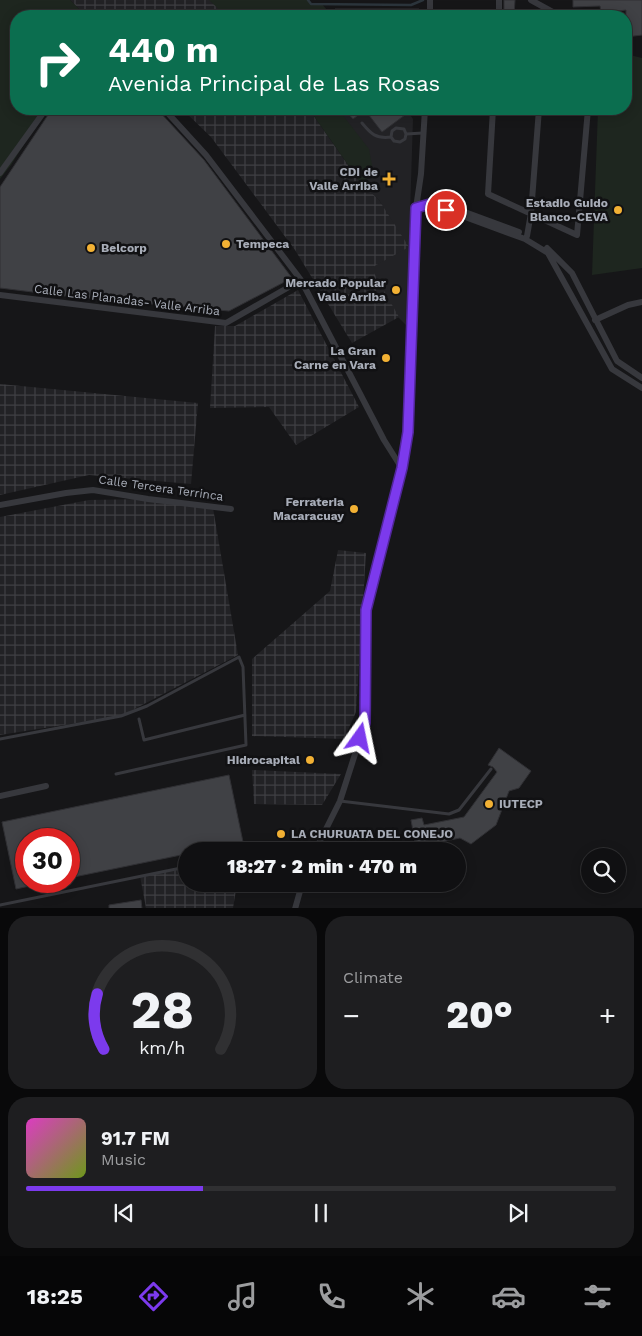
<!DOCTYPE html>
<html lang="en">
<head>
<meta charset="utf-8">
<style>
	:root { --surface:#101012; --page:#1e1e20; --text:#f1f3f6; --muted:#9c9d9f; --line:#303032; --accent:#7c3aed }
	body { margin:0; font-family:"Work Sans",sans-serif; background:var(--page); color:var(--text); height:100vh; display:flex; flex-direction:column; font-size:19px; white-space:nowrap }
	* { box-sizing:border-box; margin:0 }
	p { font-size:16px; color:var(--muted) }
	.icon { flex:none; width:28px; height:28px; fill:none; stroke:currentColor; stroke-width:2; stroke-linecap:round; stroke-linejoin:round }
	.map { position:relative; height:908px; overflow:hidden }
	.sheet { display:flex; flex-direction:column; gap:8px; padding:8px; background:#09090a; flex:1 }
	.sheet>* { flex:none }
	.hud { position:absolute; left:10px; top:10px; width:622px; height:105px; border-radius:20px; box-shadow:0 2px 12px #0003,0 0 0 1px var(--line); background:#0b6e4f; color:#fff; overflow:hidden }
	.controls { position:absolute; left:581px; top:848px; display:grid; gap:10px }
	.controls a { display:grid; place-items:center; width:45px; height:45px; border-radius:50%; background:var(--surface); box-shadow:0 2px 12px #0003,0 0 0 1px var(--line); font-size:25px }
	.speed { position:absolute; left:15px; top:828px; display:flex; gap:10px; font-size:25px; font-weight:700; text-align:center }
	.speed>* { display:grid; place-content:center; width:65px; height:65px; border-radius:50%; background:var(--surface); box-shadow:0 2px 12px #0003,0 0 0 1px var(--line); line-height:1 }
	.speed .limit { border:8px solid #d22; background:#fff; color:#111 }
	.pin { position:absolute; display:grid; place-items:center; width:42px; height:42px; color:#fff; margin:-21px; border:2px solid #fff; border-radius:50%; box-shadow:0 1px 5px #0007 }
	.me { position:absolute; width:55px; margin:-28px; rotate:12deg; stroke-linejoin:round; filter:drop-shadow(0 0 4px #0008) }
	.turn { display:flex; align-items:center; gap:18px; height:105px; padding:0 15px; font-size:22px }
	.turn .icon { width:65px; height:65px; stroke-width:2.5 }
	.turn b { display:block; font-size:35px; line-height:42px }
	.big { font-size:38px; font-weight:800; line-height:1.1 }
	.sheet .card { flex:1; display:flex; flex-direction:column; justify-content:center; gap:8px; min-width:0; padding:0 18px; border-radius:20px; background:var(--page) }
	.sheet .dial { align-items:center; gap:0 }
	.dial svg { height:130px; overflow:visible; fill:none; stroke:var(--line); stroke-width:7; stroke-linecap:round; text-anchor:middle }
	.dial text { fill:var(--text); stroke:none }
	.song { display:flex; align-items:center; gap:15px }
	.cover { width:60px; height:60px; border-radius:8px; background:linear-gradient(135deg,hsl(310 70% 55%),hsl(80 70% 35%)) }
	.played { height:5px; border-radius:2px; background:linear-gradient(90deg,var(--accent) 30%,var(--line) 30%) }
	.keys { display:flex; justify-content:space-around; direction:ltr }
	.heat { display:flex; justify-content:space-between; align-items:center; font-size:28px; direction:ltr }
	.sheet .tiles { flex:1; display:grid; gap:8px; grid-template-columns:1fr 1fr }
	.card:last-child { grid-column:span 2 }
	.trip { position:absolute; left:178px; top:842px; width:288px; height:50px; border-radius:25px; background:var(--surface); box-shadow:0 2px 12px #0003,0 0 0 1px var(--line); font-weight:800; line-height:50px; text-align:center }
	.tab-bar { display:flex; height:80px; justify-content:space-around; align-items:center; background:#060607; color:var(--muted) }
	.tab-bar .icon { width:35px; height:35px }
	.tab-bar .selected { color:var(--accent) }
	.tab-bar b { font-size:22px; color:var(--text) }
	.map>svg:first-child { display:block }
	.built { fill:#222225 }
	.industrial { fill:url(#industrial-grid) }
	.park { fill:#1e261f }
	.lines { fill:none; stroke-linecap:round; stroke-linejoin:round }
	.stream { stroke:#2c353c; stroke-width:2.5 }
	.building { fill:#404145; stroke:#303034 }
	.lane { stroke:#37383d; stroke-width:3 }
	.street { stroke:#37383d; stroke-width:6 }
	.route-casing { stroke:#51269a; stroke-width:12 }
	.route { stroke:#7c3aed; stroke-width:9 }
	.poi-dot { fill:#f2b134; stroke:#111113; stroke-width:2 }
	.labels { text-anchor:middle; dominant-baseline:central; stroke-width:5; stroke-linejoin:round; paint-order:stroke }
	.poi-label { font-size:12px; font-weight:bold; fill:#a8adb8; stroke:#111113; text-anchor:end }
	.street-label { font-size:12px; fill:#a8adb8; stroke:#111113 }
</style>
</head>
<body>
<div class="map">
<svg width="642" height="909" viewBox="0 0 642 909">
	<defs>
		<pattern id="industrial-grid" width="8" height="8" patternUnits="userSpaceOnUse" patternTransform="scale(1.25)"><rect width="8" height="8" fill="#222225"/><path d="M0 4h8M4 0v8" fill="none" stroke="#3f3f43"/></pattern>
	</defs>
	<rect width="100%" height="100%" fill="#161618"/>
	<path class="built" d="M338 109H406L413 119 409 247 411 330 394 313 370 268 408 247 379 200 360 182 374 176Z"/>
	<path class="industrial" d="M70 0H213L229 16H86Z
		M182 109H309L360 182 379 200 409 247 371 268 399 317 352 343 295 250 211 137Z
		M298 290 359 407 296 445 269 407 210 408 215 326H235Z
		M0 384 198 403 191 484 89 475 0 495Z
		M148 499 213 508 238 655 121 716 0 735V517L89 500Z
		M338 550 366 553 356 712 344 739 252 736V659L330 591Z
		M252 770 341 774 322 805 254 804Z
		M186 867V884H237L233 908H146L140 876Z"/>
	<path class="park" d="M0 0H70L86 16H16V109H46L11 165 0 179Z
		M209 0H308L311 4H322L332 16H226Z
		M626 54 642 58V268L592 275 598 109H626Z
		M309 109H338L369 149 374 176 360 182Z"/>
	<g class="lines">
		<path class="stream" d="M308 0 311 4 411 5 423 0"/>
	</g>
	<path class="building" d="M504 0H515L514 16H504Z
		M573 0H642V35L626 37V10L601 13 600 6 573 7Z
		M335 9H419L418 16H340Z
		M52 109H157L204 160 292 278 229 311 65 296 0 288V187Z
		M344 109H413L382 132 365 110 353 119Z
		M499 748 531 771 519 788 509 791 496 825 471 844 460 838 416 847 411 820 422 818 424 825 464 817 497 772 493 767 488 765Z
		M229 775 243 842 198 851H186V854L69 878V839H26V881H38L39 884 16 889 2 822Z
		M141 900 142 909H109V905Z"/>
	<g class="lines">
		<path class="lane" d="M362 123C371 134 376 139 391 137
			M406 134 423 133
			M391 137 392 131 396 128 404 129 406 134
			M391 137 394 141 400 142 405 139 406 134
			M139 719 144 740 245 715
			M0 739 121 716 147 706 239 657 243 667 246 745 116 774
			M340 801 449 814 459 810 491 769
			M0 905 186 867"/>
		<path class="street" d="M531 0 560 16
			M430 16V0
			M499 16V0
			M164 109 206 155 301 280 384 440 401 467
			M493 109 488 194 577 235 588 109
			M0 173 46 109
			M435 201 519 232
			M416 208 430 204 525 239 548 253 612 369 642 388
			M527 236 531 213 539 109
			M547 248 572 273 617 361 642 378
			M0 295 226 323 301 280
			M595 320 628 305 642 302
			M0 505 66 493 93 490 148 499 231 509
			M0 796 46 786
			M315 851 340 801 365 723 366 610 402 468 409 432 416 208 421 174 425 109
			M295 909 302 884"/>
	</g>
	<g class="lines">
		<defs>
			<path id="route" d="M360 738 365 723 366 610 402 468 408 432 416 208 430 204 446 210"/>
		</defs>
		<use href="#route" class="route-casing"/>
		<use href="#route" class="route"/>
	</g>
	<g class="poi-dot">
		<path d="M386.5 171.5h5v5h5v5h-5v5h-5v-5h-5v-5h5z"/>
		<circle cx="618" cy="210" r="5"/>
		<circle cx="226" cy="244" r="5"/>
		<circle cx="91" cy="248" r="5"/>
		<circle cx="396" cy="290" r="5"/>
		<circle cx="386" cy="358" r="5"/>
		<circle cx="354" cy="509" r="5"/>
		<circle cx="310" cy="760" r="5"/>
		<circle cx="489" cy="804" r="5"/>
		<circle cx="281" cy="834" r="5"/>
	</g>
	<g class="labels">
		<g class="poi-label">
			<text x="378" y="172">CDI de<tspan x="378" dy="14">Valle Arriba</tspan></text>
			<text x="608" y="203">Estadio Guido<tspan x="608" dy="14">Blanco-CEVA</tspan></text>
			<text x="236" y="244" text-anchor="start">Tempeca</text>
			<text x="101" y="248" text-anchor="start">Belcorp</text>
			<text x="386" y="283">Mercado Popular<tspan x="386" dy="14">Valle Arriba</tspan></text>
			<text x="376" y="351">La Gran<tspan x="376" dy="14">Carne en Vara</tspan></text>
			<text x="344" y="502">Ferrateria<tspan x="344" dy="14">Macaracuay</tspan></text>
			<text x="300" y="760">Hidrocapital</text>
			<text x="499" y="804" text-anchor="start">IUTECP</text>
			<text x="291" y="834" text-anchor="start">LA CHURUATA DEL CONEJO</text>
		</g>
		<g class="street-label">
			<text transform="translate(127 300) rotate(7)">Calle Las Planadas- Valle Arriba</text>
			<text transform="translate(161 488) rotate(8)">Calle Tercera Terrinca</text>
		</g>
	</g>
</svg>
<div class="controls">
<a><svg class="icon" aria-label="search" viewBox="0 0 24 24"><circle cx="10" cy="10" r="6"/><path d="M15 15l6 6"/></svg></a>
</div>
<div class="speed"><div class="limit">30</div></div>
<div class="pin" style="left:446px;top:210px;background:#d93025"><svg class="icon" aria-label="arrive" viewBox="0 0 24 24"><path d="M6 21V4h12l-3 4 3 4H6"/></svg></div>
<svg class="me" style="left:360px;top:738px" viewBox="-20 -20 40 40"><path d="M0-17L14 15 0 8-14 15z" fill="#7c3aed" stroke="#fff" stroke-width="4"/></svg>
<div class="trip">18:27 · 2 min · 470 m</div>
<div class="hud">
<div class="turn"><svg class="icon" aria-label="right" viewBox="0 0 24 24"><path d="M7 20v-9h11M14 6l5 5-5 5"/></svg><div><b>440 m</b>Avenida Principal de Las Rosas</div></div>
</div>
</div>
<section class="sheet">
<div class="tiles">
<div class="card dial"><svg viewBox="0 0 100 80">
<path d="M14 69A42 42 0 1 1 86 69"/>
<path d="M14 69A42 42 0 0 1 10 35" stroke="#7c3aed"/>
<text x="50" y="56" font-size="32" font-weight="700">28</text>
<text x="50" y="72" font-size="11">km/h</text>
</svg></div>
<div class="card"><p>Climate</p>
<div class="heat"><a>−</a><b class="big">20°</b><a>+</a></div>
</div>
<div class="card">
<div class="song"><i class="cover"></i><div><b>91.7 FM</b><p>Music</p></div></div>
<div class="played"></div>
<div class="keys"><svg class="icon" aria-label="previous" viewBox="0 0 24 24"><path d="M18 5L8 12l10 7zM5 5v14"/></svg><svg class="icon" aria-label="pause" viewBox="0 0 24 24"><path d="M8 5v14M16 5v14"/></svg><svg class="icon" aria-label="next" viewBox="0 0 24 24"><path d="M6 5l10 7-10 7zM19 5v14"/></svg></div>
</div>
</div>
</section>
<nav class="tab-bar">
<b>18:25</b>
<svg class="icon selected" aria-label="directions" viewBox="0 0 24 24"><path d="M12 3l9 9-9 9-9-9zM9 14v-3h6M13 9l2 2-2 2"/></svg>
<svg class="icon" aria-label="music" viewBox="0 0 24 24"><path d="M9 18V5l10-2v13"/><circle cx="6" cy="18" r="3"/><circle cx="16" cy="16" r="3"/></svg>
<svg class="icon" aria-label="phone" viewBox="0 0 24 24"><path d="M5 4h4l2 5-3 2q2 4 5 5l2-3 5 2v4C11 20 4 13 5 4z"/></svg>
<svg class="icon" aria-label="climate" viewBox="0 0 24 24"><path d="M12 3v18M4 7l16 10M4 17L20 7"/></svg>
<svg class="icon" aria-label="car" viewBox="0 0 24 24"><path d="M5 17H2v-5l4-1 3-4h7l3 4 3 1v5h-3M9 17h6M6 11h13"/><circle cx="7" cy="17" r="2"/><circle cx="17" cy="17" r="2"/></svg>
<svg class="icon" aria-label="filters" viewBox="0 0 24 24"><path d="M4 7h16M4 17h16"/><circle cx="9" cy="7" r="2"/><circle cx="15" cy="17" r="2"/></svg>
</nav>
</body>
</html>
